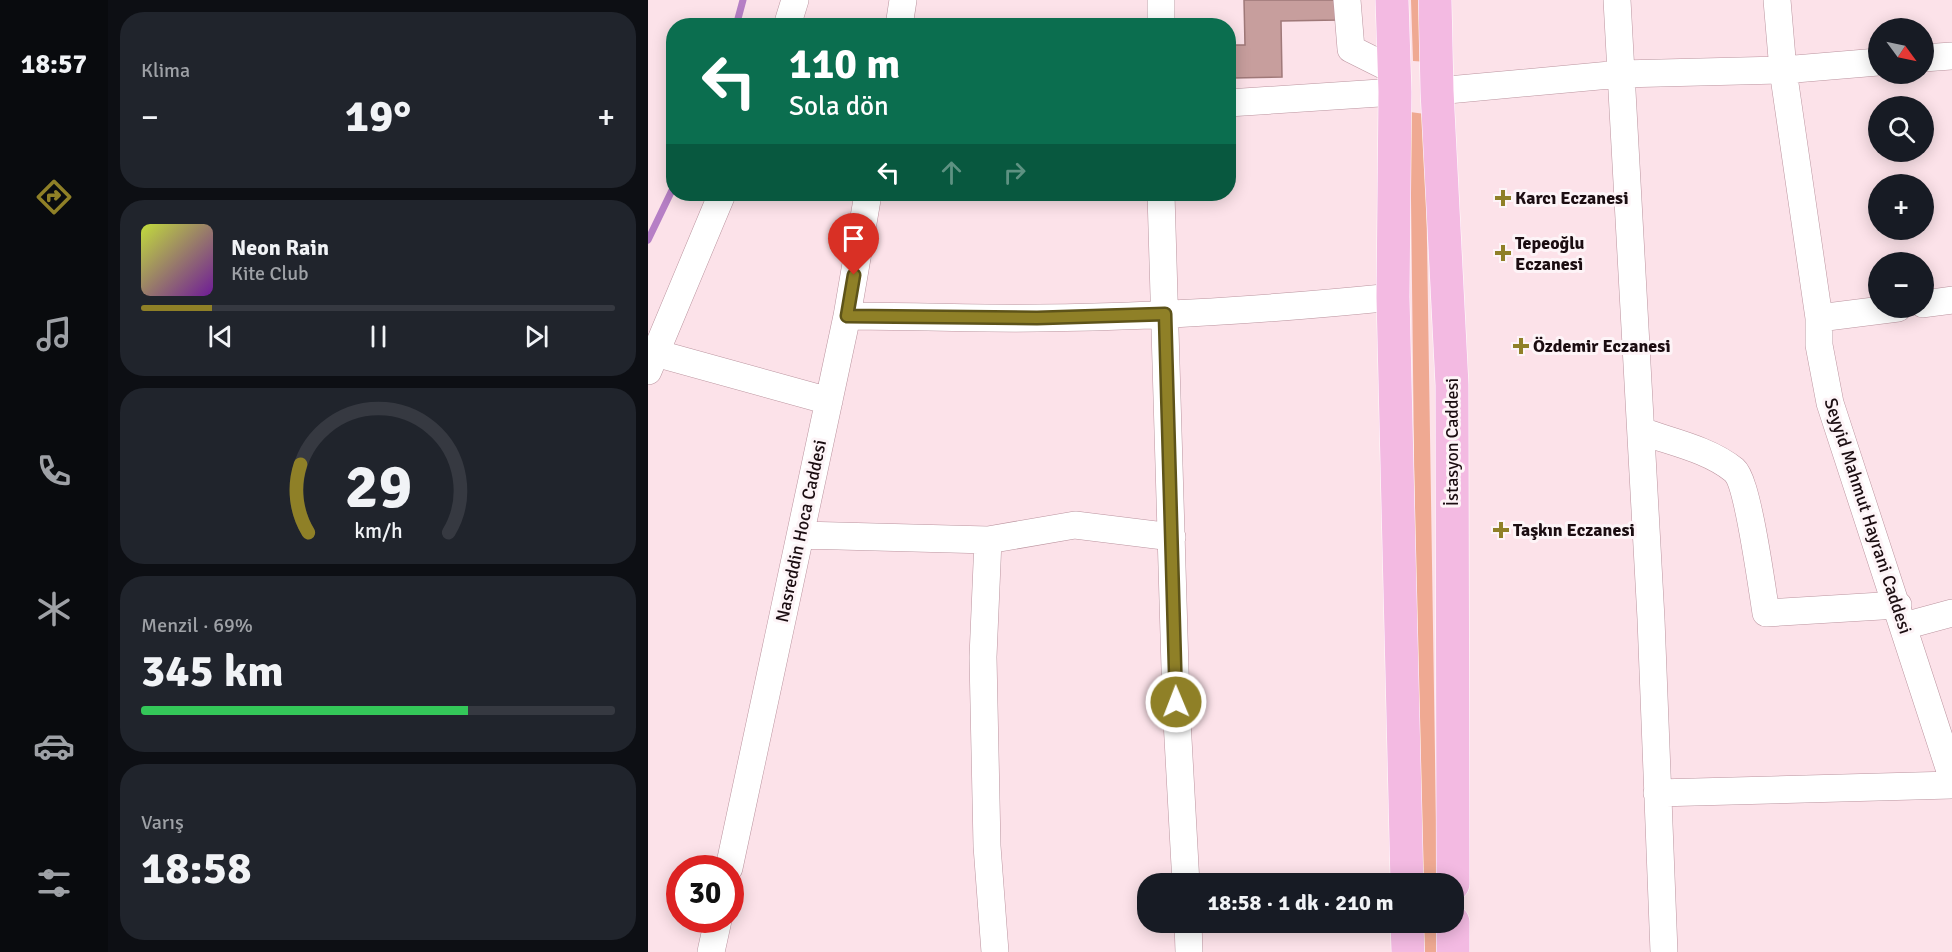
<!DOCTYPE html>
<html lang="tr">
<head>
<meta charset="utf-8">
<style>
	:root { --surface:#171b24; --page:#20242c; --text:#f1f3f6; --muted:#9ea1a6; --line:#363941; --accent:#8f8027 }
	body { margin:0; font-family:Signika,sans-serif; background:var(--page); color:var(--text); height:100vh; display:flex; flex-direction:column; font-size:22px; white-space:nowrap }
	* { box-sizing:border-box; margin:0 }
	p { font-size:20px; color:var(--muted) }
	.icon { flex:none; width:33px; height:33px; fill:none; stroke:currentColor; stroke-width:2; stroke-linecap:round; stroke-linejoin:round }
	.map { position:relative; flex:1; overflow:hidden }
	.panel { display:flex; flex-direction:column; gap:12px; padding:12px; background:#0d0f14; width:540px }
	.panel>* { flex:none }
	.banner { position:absolute; left:18px; top:18px; width:570px; height:183px; border-radius:24px; box-shadow:0 3px 15px #0003; background:#0b6e4f; color:#fff; overflow:hidden }
	.needle { width:39px; rotate:123deg }
	.fabs { position:absolute; left:1220px; top:18px; display:grid; gap:12px }
	.fabs a { display:grid; place-items:center; width:66px; height:66px; border-radius:50%; background:var(--surface); box-shadow:0 3px 15px #0003; font-size:30px }
	.speed { position:absolute; left:18px; top:855px; display:flex; gap:12px; font-size:30px; font-weight:700; text-align:center }
	.speed>* { display:grid; place-content:center; width:78px; height:78px; border-radius:50%; background:var(--surface); box-shadow:0 3px 15px #0003; line-height:1 }
	.speed .limit { border:9px solid #d22; background:#fff; color:#111 }
	.pin { position:absolute; display:grid; place-items:center; width:51px; height:51px; color:#fff; margin:-62px -26px; border-radius:50% 50% 50% 0; rotate:-45deg; box-shadow:0 0 6px #0007 }
	.pin .icon { rotate:45deg }
	.me { position:absolute; width:66px; margin:-33px; rotate:359deg; stroke-linejoin:round; filter:drop-shadow(0 0 4px #0008) }
	.turn { display:flex; align-items:center; gap:21px; height:126px; padding:0 24px; font-size:27px }
	.turn .icon { width:78px; height:78px; stroke-width:2.5 }
	.turn b { display:block; font-size:42px; line-height:51px }
	.lanes { display:flex; align-items:center; height:57px; padding:0 24px; background:#0003; justify-content:center; gap:30px; direction:ltr }
	.lanes .off { opacity:.35 }
	.big { font-size:45px; font-weight:700; line-height:1.1 }
	.panel .card { flex:1; display:flex; flex-direction:column; justify-content:center; gap:9px; min-width:0; padding:0 21px; border-radius:24px; background:var(--page) }
	.panel .dial { align-items:center; gap:0 }
	.dial svg { height:156px; overflow:visible; fill:none; stroke:var(--line); stroke-width:7; stroke-linecap:round; text-anchor:middle }
	.dial text { fill:var(--text); stroke:none }
	.song { display:flex; align-items:center; gap:18px }
	.cover { width:72px; height:72px; border-radius:9px; background:linear-gradient(135deg,hsl(70 70% 55%),hsl(280 70% 35%)) }
	.played { height:6px; border-radius:3px; background:linear-gradient(90deg,var(--accent) 15%,var(--line) 15%) }
	.keys { display:flex; justify-content:space-around; direction:ltr }
	.heat { display:flex; justify-content:space-between; align-items:center; font-size:33px; direction:ltr }
	.charge { height:9px; border-radius:4px; background:linear-gradient(90deg,#34c759 69%,var(--line) 0) }
	.trip { position:absolute; left:489px; top:873px; width:327px; height:60px; border-radius:24px; background:var(--surface); box-shadow:0 3px 15px #0003; font-weight:700; line-height:60px; text-align:center }
	main { display:flex; flex:1; min-height:0 }
	.tabs { display:flex; flex-direction:column; width:108px; justify-content:space-around; align-items:center; background:#090b0e; color:var(--muted) }
	.tabs .icon { width:42px; height:42px }
	.tabs .selected { color:var(--accent) }
	.tabs b { font-size:27px; color:var(--text) }
	.map>svg:first-child { display:block }
	.green { fill:#efa992 }
	.lines { fill:none; stroke-linecap:round; stroke-linejoin:round }
	.stream { stroke:#b67fc5; stroke-width:7 }
	.building { fill:#c79e9d; stroke:#9f7878; stroke-width:1.5 }
	.minor-casing { stroke:#bb949f; stroke-width:28 }
	.major-casing { stroke:#fff; stroke-width:34 }
	.minor { stroke:#fff; stroke-width:27 }
	.major { stroke:#f3bae2; stroke-width:33 }
	.route-casing { stroke:#5d5319; stroke-width:15 }
	.route { stroke:#8f8027; stroke-width:10 }
	.poi-dot { fill:#8f8027; stroke:#fdf4f7; stroke-width:2 }
	.labels { text-anchor:middle; dominant-baseline:central; stroke-width:6; stroke-linejoin:round; paint-order:stroke }
	.poi-label { font-size:18px; font-weight:bold; fill:#1b0d11; stroke:#fdf4f7; text-anchor:start }
	.street-label { font-size:18px; fill:#1b0d11; stroke:#fdf4f7 }
</style>
</head>
<body>
<main>
<nav class="tabs">
<b>18:57</b>
<svg class="icon selected" aria-label="directions" viewBox="0 0 24 24"><path d="M12 3l9 9-9 9-9-9zM9 14v-3h6M13 9l2 2-2 2"/></svg>
<svg class="icon" aria-label="music" viewBox="0 0 24 24"><path d="M9 18V5l10-2v13"/><circle cx="6" cy="18" r="3"/><circle cx="16" cy="16" r="3"/></svg>
<svg class="icon" aria-label="phone" viewBox="0 0 24 24"><path d="M5 4h4l2 5-3 2q2 4 5 5l2-3 5 2v4C11 20 4 13 5 4z"/></svg>
<svg class="icon" aria-label="climate" viewBox="0 0 24 24"><path d="M12 3v18M4 7l16 10M4 17L20 7"/></svg>
<svg class="icon" aria-label="car" viewBox="0 0 24 24"><path d="M5 17H2v-5l4-1 3-4h7l3 4 3 1v5h-3M9 17h6M6 11h13"/><circle cx="7" cy="17" r="2"/><circle cx="17" cy="17" r="2"/></svg>
<svg class="icon" aria-label="filters" viewBox="0 0 24 24"><path d="M4 7h16M4 17h16"/><circle cx="9" cy="7" r="2"/><circle cx="15" cy="17" r="2"/></svg>
</nav>
<section class="panel">
<div class="card"><p>Klima</p>
<div class="heat"><a>−</a><b class="big">19°</b><a>+</a></div>
</div>
<div class="card">
<div class="song"><i class="cover"></i><div><b>Neon Rain</b><p>Kite Club</p></div></div>
<div class="played"></div>
<div class="keys"><svg class="icon" aria-label="previous" viewBox="0 0 24 24"><path d="M18 5L8 12l10 7zM5 5v14"/></svg><svg class="icon" aria-label="pause" viewBox="0 0 24 24"><path d="M8 5v14M16 5v14"/></svg><svg class="icon" aria-label="next" viewBox="0 0 24 24"><path d="M6 5l10 7-10 7zM19 5v14"/></svg></div>
</div>
<div class="card dial"><svg viewBox="0 0 100 80">
<path d="M14 69A42 42 0 1 1 86 69"/>
<path d="M14 69A42 42 0 0 1 10 34" stroke="#8f8027"/>
<text x="50" y="56" font-size="32" font-weight="700">29</text>
<text x="50" y="72" font-size="11">km/h</text>
</svg></div>
<div class="card"><p>Menzil · 69%</p><b class="big">345 km</b><div class="charge"></div></div>
<div class="card"><p>Varış</p><b class="big">18:58</b></div>
</section>
<div class="map">
<svg width="1304" height="952" viewBox="0 0 1304 952">
	<rect width="100%" height="100%" fill="#fce2e9"/>
	<path class="green" d="M763 0H779L780 62 765 61Z
		M762 112 777 114 789 884 771 883Z
		M771 923H789L790 952H772Z"/>
	<g class="lines">
		<path class="stream" d="M88 26 95 0
			M0 240 26 186"/>
	</g>
	<path class="building" d="M596 0H690V20L633 21 634 77 585 78V45H597Z"/>
	<g class="lines">
		<defs>
			<path id="minor" d="M513 0V26
				M699 0 703 49 745 70
				M969 0 1003 619 1016 952
				M1129 0 1135 70 1171 318V345L1182 403 1304 777
				M139 26 147 0
				M251 26 255 0
				M1275 58 1304 56
				M789 91 973 74 1135 70 1230 62
				M580 103 747 92
				M513 194 528 702 538 884
				M1275 304 1304 300
				M199 316C262 316 326 319 390 318 508 317 627 309 745 297
				M1171 318 1250 308
				M0 351 181 401
				M0 371 74 194
				M993 431C1023 442 1060 449 1086 470 1100 482 1114 589 1118 613L1250 605
				M153 535 340 540 427 525 524 537
				M340 540 335 657 339 846 347 952
				M1256 626 1304 613
				M1009 793 1304 785
				M81 868 199 316 220 194
				M540 922 541 952
				M63 952 70 920"/>
			<path id="major" d="M744 0 747 92 745 297 759 884
				M787 0 789 91 804 385 805 884
				M759 922 760 952
				M805 922V952"/>
		</defs>
		<use href="#minor" class="minor-casing"/>
		<use href="#major" class="major-casing"/>
		<use href="#minor" class="minor"/>
		<use href="#major" class="major"/>
	</g>
	<g class="lines">
		<defs>
			<path id="route" d="M206 275 199 316 389 318 517 314 528 702"/>
		</defs>
		<use href="#route" class="route-casing"/>
		<use href="#route" class="route"/>
	</g>
	<g class="poi-dot">
		<path d="M852 189h6v6h6v6h-6v6h-6v-6h-6v-6h6z"/>
		<path d="M852 244h6v6h6v6h-6v6h-6v-6h-6v-6h6z"/>
		<path d="M870 337h6v6h6v6h-6v6h-6v-6h-6v-6h6z"/>
		<path d="M850 521h6v6h6v6h-6v6h-6v-6h-6v-6h6z"/>
	</g>
	<g class="labels">
		<g class="poi-label">
			<text x="867" y="198">Karcı Eczanesi</text>
			<text x="867" y="243">Tepeoğlu<tspan x="867" dy="21">Eczanesi</tspan></text>
			<text x="885" y="346">Özdemir Eczanesi</text>
			<text x="865" y="530">Taşkın Eczanesi</text>
		</g>
		<g class="street-label">
			<text transform="translate(804 442) rotate(-90)">İstasyon Caddesi</text>
			<text transform="translate(1220 516) rotate(72)">Seyyid Mahmut Hayrani Caddesi</text>
			<text transform="translate(153 531) rotate(-78)">Nasreddin Hoca Caddesi</text>
		</g>
	</g>
</svg>
<div class="fabs">
<a><svg class="needle" viewBox="-14 -14 28 28"><path d="M0-13l5 13h-10z" fill="#e53935"/><path d="M0 13l5-13h-10z" fill="#9ea1a6"/></svg></a>
<a><svg class="icon" aria-label="search" viewBox="0 0 24 24"><circle cx="10" cy="10" r="6"/><path d="M15 15l6 6"/></svg></a>
<a>+</a>
<a>−</a>
</div>
<div class="speed"><div class="limit">30</div></div>
<div class="pin" style="left:206px;top:275px;background:#d93025"><svg class="icon" aria-label="arrive" viewBox="0 0 24 24"><path d="M6 21V4h12l-3 4 3 4H6"/></svg></div>
<svg class="me" style="left:528px;top:702px" viewBox="-20 -20 40 40"><circle r="17" fill="#8f8027" stroke="#fff" stroke-width="3"/><path d="M0-11L8 9 0 5-8 9z" fill="#fff"/></svg>
<div class="trip">18:58 · 1 dk · 210 m</div>
<div class="banner">
<div class="turn"><svg class="icon" aria-label="left" viewBox="0 0 24 24"><path d="M17 20v-9H6M10 6l-5 5 5 5"/></svg><div><b>110 m</b>Sola dön</div></div>
<div class="lanes"><svg class="icon" aria-label="left" viewBox="0 0 24 24"><path d="M17 20v-9H6M10 6l-5 5 5 5"/></svg><svg class="icon off" aria-label="ahead" viewBox="0 0 24 24"><path d="M12 20V5M6 11l6-6 6 6"/></svg><svg class="icon off" aria-label="right" viewBox="0 0 24 24"><path d="M7 20v-9h11M14 6l5 5-5 5"/></svg></div>
</div>
</div>
</main>
</body>
</html>
